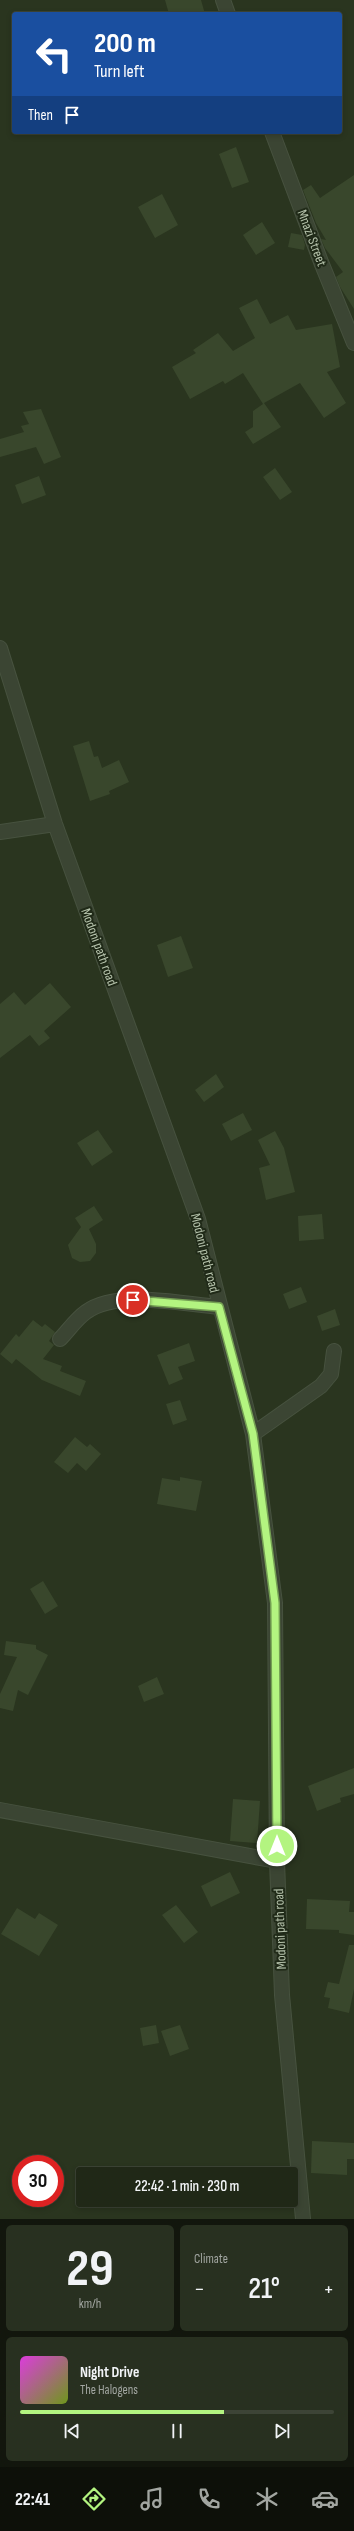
<!DOCTYPE html>
<html lang="en">
<head>
<meta charset="utf-8">
<style>
	:root { --surface:#202817; --page:#283020; --text:#f1f3f6; --muted:#a2a6a1; --line:#3d4436; --accent:#b3f480 }
	body { margin:0; font-family:"Sofia Sans Condensed",sans-serif; background:var(--page); color:var(--text); height:100vh; display:flex; flex-direction:column; font-size:15px; white-space:nowrap }
	* { box-sizing:border-box; margin:0 }
	p { font-size:13px; color:var(--muted) }
	.icon { flex:none; width:22px; height:22px; fill:none; stroke:currentColor; stroke-width:2; stroke-linecap:round; stroke-linejoin:round }
	.map { position:relative; height:2219px; overflow:hidden }
	.side { display:flex; flex-direction:column; gap:6px; padding:6px; background:#12160d; flex:1 }
	.side>* { flex:none }
	.guide { position:absolute; left:12px; top:12px; width:330px; height:122px; border-radius:4px; box-shadow:0 2px 6px #0003,0 0 0 1px var(--line); background:#1a4fa0; color:#fff; overflow:hidden }
	.speed { position:absolute; left:12px; top:2155px; display:flex; gap:8px; font-size:20px; font-weight:700; text-align:center }
	.speed>* { display:grid; place-content:center; width:52px; height:52px; border-radius:50%; background:var(--surface); box-shadow:0 2px 6px #0003,0 0 0 1px var(--line); line-height:1 }
	.speed .limit { border:6px solid #d22; background:#fff; color:#111 }
	.pin { position:absolute; display:grid; place-items:center; width:34px; height:34px; color:#fff; margin:-17px; border:2px solid #fff; border-radius:50%; box-shadow:0 1px 4px #0007 }
	.me { position:absolute; width:44px; margin:-22px; rotate:0deg; stroke-linejoin:round; filter:drop-shadow(0 0 3px #0008) }
	.turn { display:flex; align-items:center; gap:14px; height:84px; padding:0 16px; font-size:18px }
	.turn .icon { width:52px; height:52px; stroke-width:2.5 }
	.turn b { display:block; font-size:28px; line-height:34px }
	.then { display:flex; align-items:center; height:38px; padding:0 16px; background:#0003; gap:8px; font-size:15px }
	.big { font-size:30px; font-weight:600; line-height:1.1 }
	.side .card { flex:1; display:flex; flex-direction:column; justify-content:center; gap:6px; min-width:0; padding:0 14px; border-radius:6px; background:var(--page) }
	.side .dial { align-items:center; gap:0 }
	.dial b { font-size:52px; line-height:1 }
	.song { display:flex; align-items:center; gap:12px }
	.cover { width:48px; height:48px; border-radius:6px; background:linear-gradient(135deg,hsl(300 70% 55%),hsl(80 70% 35%)) }
	.played { height:4px; border-radius:2px; background:linear-gradient(90deg,var(--accent) 65%,var(--line) 65%) }
	.keys { display:flex; justify-content:space-around; direction:ltr }
	.heat { display:flex; justify-content:space-between; align-items:center; font-size:22px; direction:ltr }
	.side .tiles { flex:1; display:grid; gap:6px; grid-template-columns:1fr 1fr }
	.card:last-child { grid-column:span 2 }
	.trip { position:absolute; left:76px; top:2167px; width:222px; height:40px; border-radius:4px; background:var(--surface); box-shadow:0 2px 6px #0003,0 0 0 1px var(--line); font-weight:600; line-height:40px; text-align:center }
	.dock { display:flex; height:64px; justify-content:space-around; align-items:center; background:#0d1009; color:var(--muted) }
	.dock .icon { width:28px; height:28px }
	.dock .active { color:var(--accent) }
	.dock b { font-size:18px; color:var(--text) }
	.map>svg:first-child { display:block }
	.building { fill:#39472c }
	.lines { fill:none; stroke-linecap:round; stroke-linejoin:round }
	.street-casing { stroke:#47523f; stroke-width:16 }
	.street { stroke:#3b4533; stroke-width:14 }
	.route-casing { stroke:#749f53; stroke-width:10 }
	.route { stroke:#b3f480; stroke-width:7 }
	.labels { text-anchor:middle; dominant-baseline:central; stroke-width:4; stroke-linejoin:round; paint-order:stroke }
	.street-label { font-size:14px; fill:#b6c3ac; stroke:#202a18 }
</style>
</head>
<body>
<div class="map">
<svg width="354" height="2219" viewBox="0 0 354 2219">
	<rect width="100%" height="100%" fill="#2a351f"/>
	<path class="building" d="M165 0H201L205 14H169Z
		M236 147 249 182 232 188 219 154Z
		M354 175V309L340 287 336 277 343 272 325 248 321 239 326 240 316 223 303 190 311 185 320 198Z
		M162 194 178 225 155 238 138 207Z
		M262 222 275 243 256 255 243 235Z
		M291 233 302 235 305 245 304 250 288 247Z
		M257 299 270 324 288 315 296 330 332 324 340 367 327 372 346 403 324 418 300 383 264 403 281 427 253 444 245 432 253 427V411L263 404 243 373 225 384 223 381 190 399 172 367 196 353 193 350 218 333 233 351 255 338 239 308Z
		M41 409 61 457 44 464 36 447 0 457V439L24 432 21 426 29 424 23 412Z
		M275 468 292 492 280 500 263 477Z
		M39 476 46 495 22 504 15 485Z
		M89 741 94 757 98 756 102 768 119 760 129 782 109 791 110 794 90 801 73 746Z
		M181 936 193 968 168 977 157 945Z
		M50 983 71 1007 44 1031 50 1038 39 1046 30 1035 0 1058V1004L14 992 25 1005Z
		M216 1074 224 1087 204 1102 195 1090Z
		M243 1113 252 1130 231 1141 222 1124Z
		M98 1130 113 1152 92 1166 77 1143Z
		M275 1131 284 1148 295 1192 266 1200 259 1168 270 1165 258 1140Z
		M94 1206 103 1220 89 1229 96 1244V1253L90 1261 80 1262 72 1258 68 1245 81 1227 75 1218Z
		M322 1214 324 1239 299 1241 298 1216Z
		M301 1287 307 1302 289 1309 283 1294Z
		M335 1309 340 1325 322 1331 317 1316Z
		M33 1320 42 1327 45 1324 55 1332 49 1341 54 1345 43 1359 62 1366 60 1371 86 1381 80 1396 42 1380 16 1359 12 1364 0 1354 16 1334 19 1337Z
		M189 1343 195 1361 178 1367 183 1379 169 1385 157 1355Z
		M180 1400 187 1420 173 1425 166 1404Z
		M75 1437 87 1447 90 1444 101 1454 86 1471 77 1463 68 1473 54 1462Z
		M180 1477 202 1481 196 1511 157 1504 162 1478 180 1481Z
		M43 1581 58 1606 45 1614 30 1589Z
		M6 1641 36 1645V1649L48 1655 28 1695 18 1690 13 1711 0 1708V1694L17 1657 4 1655Z
		M157 1677 164 1694 144 1702 138 1686Z
		M354 1768V1794L340 1798 341 1802 317 1811 308 1786Z
		M233 1799 260 1801 257 1843 230 1841Z
		M230 1872 240 1893 211 1907 201 1886Z
		M307 1899 350 1901 349 1912H354V1935L339 1933V1930L306 1929Z
		M176 1905 198 1932 184 1943 162 1915Z
		M17 1908 35 1919 39 1913 58 1925 39 1956 1 1934Z
		M349 1945H354V1989L349 2013 328 2008 330 1998 324 1997 328 1982 339 1984Z
		M156 2025 159 2043 143 2046 140 2028Z
		M180 2025 189 2049 170 2056 161 2031Z
		M312 2141 354 2143V2159H347V2175L311 2173Z"/>
	<g class="lines">
		<defs>
			<path id="street" d="M223 0 228 14
				M272 132 321 262 354 343
				M0 648 55 824 198 1219 253 1434 275 1603 277 1861 282 1995 303 2219
				M0 832 55 824
				M60 1339C68 1331 76 1319 86 1312 117 1289 182 1304 219 1307
				M253 1434 321 1386 331 1374 334 1351
				M0 1810 277 1861"/>
		</defs>
		<use href="#street" class="street-casing"/>
		<use href="#street" class="street"/>
	</g>
	<g class="lines">
		<defs>
			<path id="route" d="M133 1300 219 1307 253 1434 275 1603 277 1846"/>
		</defs>
		<use href="#route" class="route-casing"/>
		<use href="#route" class="route"/>
	</g>
	<g class="labels">
		<g class="street-label">
			<text transform="translate(312 238) rotate(69)">Mnazi Street</text>
			<text transform="translate(99 947) rotate(70)">Modoni path road</text>
			<text transform="translate(205 1253) rotate(76)">Modoni path road</text>
			<text transform="translate(280 1929) rotate(-92)">Modoni path road</text>
		</g>
	</g>
</svg>
<div class="speed"><div class="limit">30</div></div>
<div class="pin" style="left:133px;top:1300px;background:#d93025"><svg class="icon" aria-label="arrive" viewBox="0 0 24 24"><path d="M6 21V4h12l-3 4 3 4H6"/></svg></div>
<svg class="me" style="left:277px;top:1846px" viewBox="-20 -20 40 40"><circle r="17" fill="#b3f480" stroke="#fff" stroke-width="3"/><path d="M0-11L8 9 0 5-8 9z" fill="#fff"/></svg>
<div class="trip">22:42 · 1 min · 230 m</div>
<div class="guide">
<div class="turn"><svg class="icon" aria-label="left" viewBox="0 0 24 24"><path d="M17 20v-9H6M10 6l-5 5 5 5"/></svg><div><b>200 m</b>Turn left</div></div>
<div class="then">Then<svg class="icon" aria-label="arrive" viewBox="0 0 24 24"><path d="M6 21V4h12l-3 4 3 4H6"/></svg></div>
</div>
</div>
<section class="side">
<div class="tiles">
<div class="card dial"><b>29</b><p>km/h</p></div>
<div class="card"><p>Climate</p>
<div class="heat"><a>−</a><b class="big">21°</b><a>+</a></div>
</div>
<div class="card">
<div class="song"><i class="cover"></i><div><b>Night Drive</b><p>The Halogens</p></div></div>
<div class="played"></div>
<div class="keys"><svg class="icon" aria-label="previous" viewBox="0 0 24 24"><path d="M18 5L8 12l10 7zM5 5v14"/></svg><svg class="icon" aria-label="pause" viewBox="0 0 24 24"><path d="M8 5v14M16 5v14"/></svg><svg class="icon" aria-label="next" viewBox="0 0 24 24"><path d="M6 5l10 7-10 7zM19 5v14"/></svg></div>
</div>
</div>
</section>
<nav class="dock">
<b>22:41</b>
<svg class="icon active" aria-label="directions" viewBox="0 0 24 24"><path d="M12 3l9 9-9 9-9-9zM9 14v-3h6M13 9l2 2-2 2"/></svg>
<svg class="icon" aria-label="music" viewBox="0 0 24 24"><path d="M9 18V5l10-2v13"/><circle cx="6" cy="18" r="3"/><circle cx="16" cy="16" r="3"/></svg>
<svg class="icon" aria-label="phone" viewBox="0 0 24 24"><path d="M5 4h4l2 5-3 2q2 4 5 5l2-3 5 2v4C11 20 4 13 5 4z"/></svg>
<svg class="icon" aria-label="climate" viewBox="0 0 24 24"><path d="M12 3v18M4 7l16 10M4 17L20 7"/></svg>
<svg class="icon" aria-label="car" viewBox="0 0 24 24"><path d="M5 17H2v-5l4-1 3-4h7l3 4 3 1v5h-3M9 17h6M6 11h13"/><circle cx="7" cy="17" r="2"/><circle cx="17" cy="17" r="2"/></svg>
</nav>
</body>
</html>
